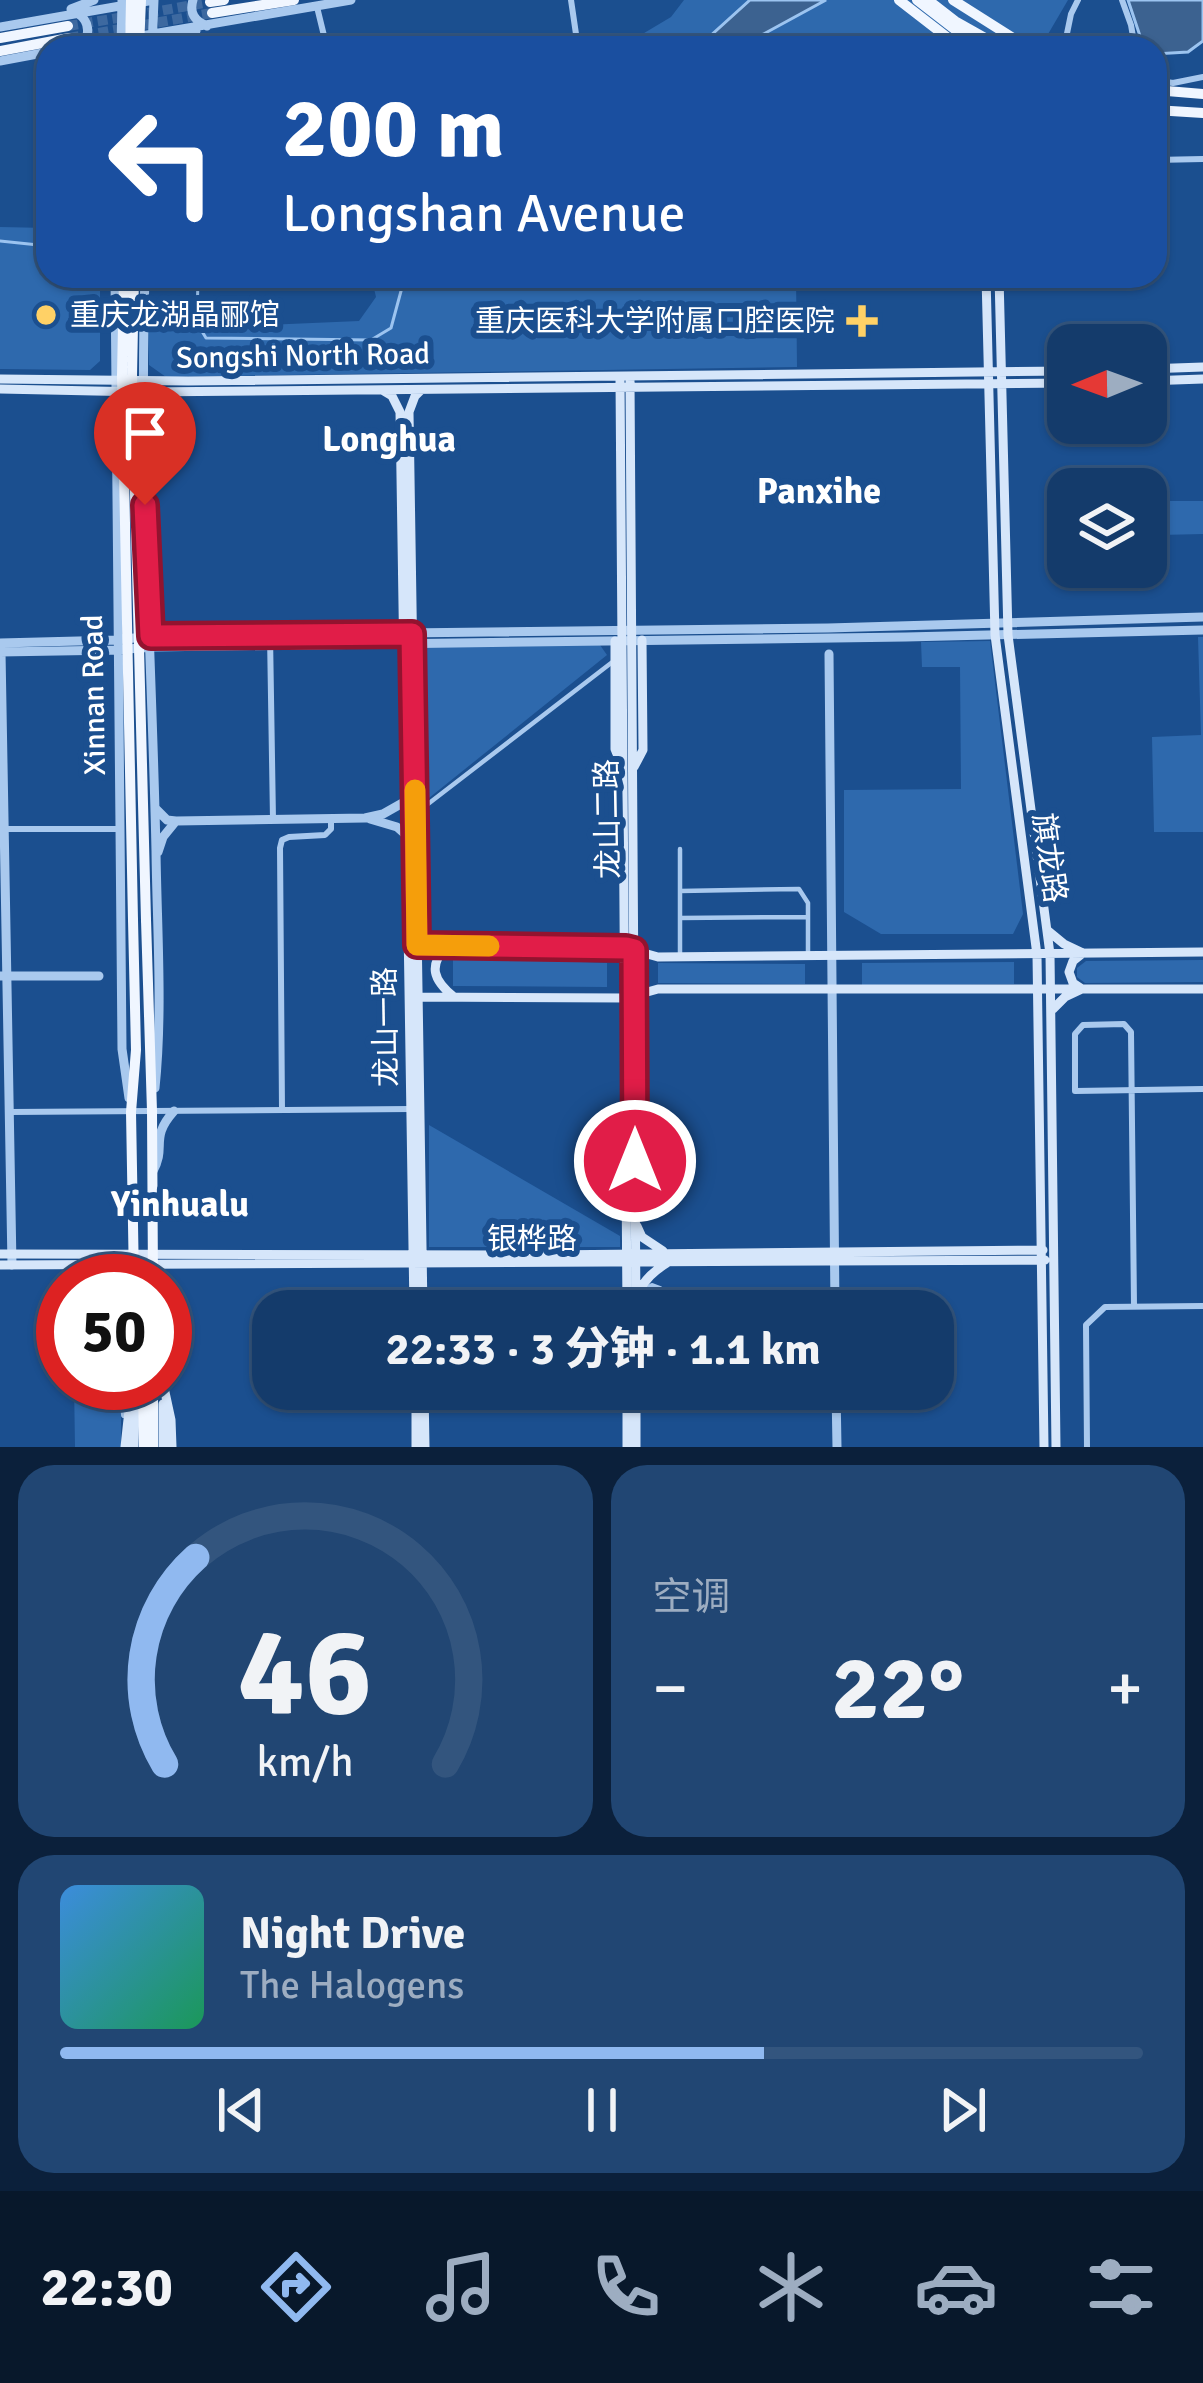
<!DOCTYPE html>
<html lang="zh">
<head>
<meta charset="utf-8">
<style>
	:root { --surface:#143b6b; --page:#214673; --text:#f1f3f6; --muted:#9dadc1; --line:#33557e; --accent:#90b9f0 }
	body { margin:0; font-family:Signika,"Noto Sans SC",sans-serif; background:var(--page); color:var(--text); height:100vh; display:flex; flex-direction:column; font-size:45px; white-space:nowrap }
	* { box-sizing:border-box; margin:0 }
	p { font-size:39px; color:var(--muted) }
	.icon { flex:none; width:66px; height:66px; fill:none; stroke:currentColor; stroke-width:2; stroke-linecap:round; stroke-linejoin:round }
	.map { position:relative; height:1447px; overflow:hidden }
	.drawer { display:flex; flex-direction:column; gap:18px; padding:18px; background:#0b203b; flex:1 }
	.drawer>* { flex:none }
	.guide { position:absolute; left:36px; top:36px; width:1131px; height:252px; border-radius:36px; box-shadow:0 3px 9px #0004,0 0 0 3px var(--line); background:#1a4fa0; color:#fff; overflow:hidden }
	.needle { width:78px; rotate:269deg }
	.buttons { position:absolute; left:1047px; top:324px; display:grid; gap:24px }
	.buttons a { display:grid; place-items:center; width:120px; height:120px; border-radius:24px; background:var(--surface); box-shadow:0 3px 9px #0004,0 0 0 3px var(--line); font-size:60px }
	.speed { position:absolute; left:36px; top:1254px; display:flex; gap:24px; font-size:60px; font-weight:700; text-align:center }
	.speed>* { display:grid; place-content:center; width:156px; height:156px; border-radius:50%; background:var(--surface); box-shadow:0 3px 9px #0004,0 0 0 3px var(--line); line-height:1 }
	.speed .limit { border:18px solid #d22; background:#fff; color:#111 }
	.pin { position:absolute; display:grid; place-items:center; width:102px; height:102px; color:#fff; margin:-123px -51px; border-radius:50% 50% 50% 0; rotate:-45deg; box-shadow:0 0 12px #0007 }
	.pin .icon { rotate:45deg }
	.me { position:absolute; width:132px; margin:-66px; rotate:0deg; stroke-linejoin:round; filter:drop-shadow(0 0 9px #0008) }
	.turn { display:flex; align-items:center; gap:42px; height:252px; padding:0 48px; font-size:54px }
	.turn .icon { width:156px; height:156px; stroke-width:2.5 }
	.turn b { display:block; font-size:84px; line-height:102px }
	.big { font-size:90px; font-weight:800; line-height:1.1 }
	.drawer .widget { flex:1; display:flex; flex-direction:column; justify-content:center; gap:18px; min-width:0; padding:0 42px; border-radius:36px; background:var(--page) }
	.drawer .dial { align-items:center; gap:0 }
	.dial svg { height:312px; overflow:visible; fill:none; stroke:var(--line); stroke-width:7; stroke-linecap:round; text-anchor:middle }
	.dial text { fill:var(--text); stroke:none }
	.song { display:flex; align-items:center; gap:36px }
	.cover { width:144px; height:144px; border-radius:18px; background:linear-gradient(135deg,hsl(210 70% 55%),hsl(150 70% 35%)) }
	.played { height:12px; border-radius:6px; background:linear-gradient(90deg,var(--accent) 65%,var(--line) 65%) }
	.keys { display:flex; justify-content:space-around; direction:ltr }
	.heat { display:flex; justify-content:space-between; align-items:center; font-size:66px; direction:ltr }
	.drawer .tiles { flex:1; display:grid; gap:18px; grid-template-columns:1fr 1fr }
	.widget:last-child { grid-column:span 2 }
	.trip { position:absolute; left:252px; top:1290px; width:702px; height:120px; border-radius:36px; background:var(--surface); box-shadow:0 3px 9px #0004,0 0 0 3px var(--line); font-weight:800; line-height:120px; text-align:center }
	.tabs { display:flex; height:192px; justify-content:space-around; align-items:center; background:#08182b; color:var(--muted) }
	.tabs .icon { width:84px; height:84px }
	.tabs .active { color:var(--accent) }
	.tabs b { font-size:54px; color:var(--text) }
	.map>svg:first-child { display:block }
	.green { fill:#2e69ad }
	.water { fill:#3c6290; stroke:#9cc4f0; stroke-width:3 }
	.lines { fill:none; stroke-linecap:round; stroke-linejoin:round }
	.stream { stroke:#9cc4f0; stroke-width:3 }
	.primary-tunnel { stroke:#3d69a0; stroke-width:10; stroke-dasharray:10 5; stroke-linecap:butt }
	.pedestrian { stroke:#a9c9ee; stroke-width:4.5 }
	.minor { stroke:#a9c9ee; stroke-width:6 }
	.tertiary { stroke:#a9c9ee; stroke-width:9 }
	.secondary { stroke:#d6e6fa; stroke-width:9 }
	.primary { stroke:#f0f6ff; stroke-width:10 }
	.primary-bridge { stroke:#f0f6ff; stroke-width:10 }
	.route-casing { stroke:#92132f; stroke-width:30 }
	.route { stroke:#e11d48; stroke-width:21 }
	.slow { stroke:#f59e0b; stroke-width:21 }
	.poi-dot { fill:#ffd166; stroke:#1b4f8f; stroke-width:4.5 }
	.labels { text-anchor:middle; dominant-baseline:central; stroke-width:12; stroke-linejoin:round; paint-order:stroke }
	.poi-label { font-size:30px; fill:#fff; stroke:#1b4f8f; text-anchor:start }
	.street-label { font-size:30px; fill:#fff; stroke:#1b4f8f }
	.quarter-label { font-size:36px; font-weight:bold; fill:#fff; stroke:#1b4f8f }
</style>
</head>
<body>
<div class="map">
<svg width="1203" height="1447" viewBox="0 0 1203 1447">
	<rect width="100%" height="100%" fill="#1b4f8f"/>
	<path class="green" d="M684 0H1068L1044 41 1034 48H619L671 17Z
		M0 227 48 228V276H100V361L90 370 0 369Z
		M371 276H796L797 367 166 377 149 365 148 330 359 321 376 297Z
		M1159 501H1203V534L1160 535Z
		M1198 637H1203V832H1154L1152 737 1201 735Z
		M990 641 1023 914 1013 934H881L844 912V790L961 789 960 667H922L921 642Z
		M600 645 607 655 419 806 416 647Z
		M453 952H582V962L607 963V987L453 986Z
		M1203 960V982L1085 983 1077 977V968L1086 961Z
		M1014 962V984L862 985V963Z
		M658 963 805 964V984L658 983Z
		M429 1125 620 1236V1247H429Z
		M74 1383H116L121 1409V1447H75Z"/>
	<path class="water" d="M750 0H826L738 48H697Z
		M1128 0H1203V41L1188 52 1155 54V48H1144Z"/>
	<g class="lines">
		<path class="stream" d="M0 241 48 246
			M198 276 197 323 206 338 371 340 391 328 404 280 409 276"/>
		<path class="primary-tunnel" d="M148 13 210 2
			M68 26 130 16
			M69 38 212 13"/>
		<path class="pedestrian" d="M415 814 615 660
			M680 849V957
			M680 891 799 889 808 903V953
			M680 918 806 917"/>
		<path class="minor" d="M571 0 576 34 583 48
			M1122 0 1131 25 1135 48
			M317 7 327 48
			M1064 48 1071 14 1078 0
			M1155 80 1173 83 1203 77
			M1155 160 1203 159
			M270 635 273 820
			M5 829H120
			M282 1110 280 848 282 840 289 837 325 835 331 829V820
			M10 1112 411 1109
			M530 1235 531 1255
			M121 1281 128 1262
			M1134 1306 1131 1032 1124 1024 1083 1025 1075 1034V1091L1203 1089
			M642 1311 645 1290 652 1286 660 1289
			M122 1383 124 1415
			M1087 1447 1086 1325 1105 1307 1203 1306"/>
		<path class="tertiary" d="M193 0C189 13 195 21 207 26
			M71 9 94 0
			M77 13C90 21 90 33 83 46
			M0 27 154 0 152 48
			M71 48 351 0
			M121 48 122 0
			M171 48 196 31
			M0 61 48 52
			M115 276 122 1049 129 1098
			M145 276C139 468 152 659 156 851 157 930 163 1010 155 1088
			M0 643 117 640 151 636 828 628 1203 617
			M0 652 117 650 151 647 906 637 1203 630
			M1 652 12 1265
			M829 654 835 1311
			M156 809 167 820 176 821 365 818 383 814 406 801
			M370 819 397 827 406 835
			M158 852 163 837 176 821
			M0 976H99
			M153 1171C167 1146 149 1139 174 1111
			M836 1389 837 1447"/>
		<path class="secondary" d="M986 276 995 635 1037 955 1044 1447
			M999 276 1008 635 1050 954 1056 1447
			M1146 369 1203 367
			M0 379 188 381 1068 371
			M620 380 627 1311
			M630 380 636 1311
			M1146 381 1203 379
			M0 389 142 392 1068 383
			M382 390 392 396 400 412 414 1311
			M421 390 415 396 409 412 423 1311
			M615 641V749L622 766
			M634 767 643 750 642 640
			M1047 930 1064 944 1083 953 1073 961 1069 972 1073 983 1082 989 1065 997 1053 1009
			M412 945 626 948 658 957 1203 952
			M447 945C428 966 433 980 454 997
			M415 997 626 998 658 989H1203
			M637 1226 642 1237 663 1251
			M0 1254 544 1255 1043 1250
			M0 1265 1045 1260
			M638 1293C645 1279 654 1271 667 1263
			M163 1383 171 1420 172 1447
			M416 1389V1447
			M424 1389 425 1447
			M636 1389V1447
			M163 1404V1447
			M125 1447 132 1383
			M134 1447 135 1406
			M627 1447V1389"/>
		<path class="primary" d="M899 0 961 48
			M917 0 979 48
			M928 0 955 21 1003 48
			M953 0 1029 48
			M210 2 224 0
			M212 13 294 0
			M0 38 68 26
			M0 51 69 38
			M1155 90 1203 94
			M1155 110 1203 113
			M133 920 136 1050 131 1112 134 1281
			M146 920 152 1111 153 1281
			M143 1383 144 1447
			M153 1447V1383"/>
		<path class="primary-bridge" d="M130 48 131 0
			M139 48 141 0
			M124 276 122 375 133 920
			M134 276 132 376 146 920"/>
	</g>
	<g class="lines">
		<defs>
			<path id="route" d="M145 505 151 636 412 634 417 945 626 948 634 950 635 1161"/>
		</defs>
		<use href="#route" class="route-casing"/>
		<use href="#route" class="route"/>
		<path class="slow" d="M415 790 417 945 489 946"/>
	</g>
	<g class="poi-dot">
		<circle cx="46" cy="315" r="12"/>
		<path d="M856 303h12v12h12v12h-12v12h-12v-12h-12v-12h12z"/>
	</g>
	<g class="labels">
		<g class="poi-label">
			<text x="70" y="315">重庆龙湖晶郦馆</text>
			<text x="835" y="321" text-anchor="end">重庆医科大学附属口腔医院</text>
		</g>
		<g class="street-label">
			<text transform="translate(303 356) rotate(-1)">Songshi North Road</text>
			<text transform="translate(94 695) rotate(-91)">Xinnan Road</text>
			<text transform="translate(608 819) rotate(-91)">龙山二路</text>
			<text transform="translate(1049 858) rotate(82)">旗龙路</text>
			<text transform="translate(386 1027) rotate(-91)">龙山一路</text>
			<text x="532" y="1239">银桦路</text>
		</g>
		<g class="quarter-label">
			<text x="389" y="439">Longhua</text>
			<text x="819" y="491">Panxihe</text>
			<text x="180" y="1204">Yinhualu</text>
		</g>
	</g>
</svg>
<div class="buttons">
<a><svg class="needle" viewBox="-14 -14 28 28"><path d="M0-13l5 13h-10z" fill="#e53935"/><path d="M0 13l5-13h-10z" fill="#9dadc1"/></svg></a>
<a><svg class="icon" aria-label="layers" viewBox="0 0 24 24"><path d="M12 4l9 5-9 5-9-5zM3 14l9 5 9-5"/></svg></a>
</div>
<div class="speed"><div class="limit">50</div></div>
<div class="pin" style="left:145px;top:505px;background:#d93025"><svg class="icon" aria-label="arrive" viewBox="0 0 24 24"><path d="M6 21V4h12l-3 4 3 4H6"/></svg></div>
<svg class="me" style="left:635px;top:1161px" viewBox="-20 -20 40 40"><circle r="17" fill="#e11d48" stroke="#fff" stroke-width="3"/><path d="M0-11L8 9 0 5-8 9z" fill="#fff"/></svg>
<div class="trip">22:33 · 3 分钟 · 1.1 km</div>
<div class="guide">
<div class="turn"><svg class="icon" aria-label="left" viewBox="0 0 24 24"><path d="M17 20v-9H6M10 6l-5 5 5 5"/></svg><div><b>200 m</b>Longshan Avenue</div></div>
</div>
</div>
<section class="drawer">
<div class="tiles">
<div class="widget dial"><svg viewBox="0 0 100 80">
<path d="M14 69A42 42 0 1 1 86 69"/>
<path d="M14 69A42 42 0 0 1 22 16" stroke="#90b9f0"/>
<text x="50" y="56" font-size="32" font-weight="700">46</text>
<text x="50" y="72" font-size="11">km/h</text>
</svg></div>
<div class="widget"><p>空调</p>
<div class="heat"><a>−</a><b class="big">22°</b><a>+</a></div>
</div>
<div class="widget">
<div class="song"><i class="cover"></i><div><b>Night Drive</b><p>The Halogens</p></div></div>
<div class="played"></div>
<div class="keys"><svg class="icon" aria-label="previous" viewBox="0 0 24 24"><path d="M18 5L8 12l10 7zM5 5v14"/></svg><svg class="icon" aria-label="pause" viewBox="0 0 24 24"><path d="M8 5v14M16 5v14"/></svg><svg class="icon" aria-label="next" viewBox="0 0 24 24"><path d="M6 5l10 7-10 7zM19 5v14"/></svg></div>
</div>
</div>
</section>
<nav class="tabs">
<b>22:30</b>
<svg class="icon active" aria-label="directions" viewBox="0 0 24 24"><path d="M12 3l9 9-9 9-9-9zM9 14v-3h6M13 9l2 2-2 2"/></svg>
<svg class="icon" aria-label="music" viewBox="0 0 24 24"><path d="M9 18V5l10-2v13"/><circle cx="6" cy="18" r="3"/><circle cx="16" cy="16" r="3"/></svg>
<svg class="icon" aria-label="phone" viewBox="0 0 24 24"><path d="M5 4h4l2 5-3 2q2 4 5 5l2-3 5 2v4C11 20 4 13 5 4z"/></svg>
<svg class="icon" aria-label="climate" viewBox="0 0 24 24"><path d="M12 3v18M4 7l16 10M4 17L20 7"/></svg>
<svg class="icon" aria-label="car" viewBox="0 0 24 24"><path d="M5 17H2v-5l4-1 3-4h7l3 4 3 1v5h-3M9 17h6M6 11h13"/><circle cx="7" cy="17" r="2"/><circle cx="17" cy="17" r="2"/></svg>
<svg class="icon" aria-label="filters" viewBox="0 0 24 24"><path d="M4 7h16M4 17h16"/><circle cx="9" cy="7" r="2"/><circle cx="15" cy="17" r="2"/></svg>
</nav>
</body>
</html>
